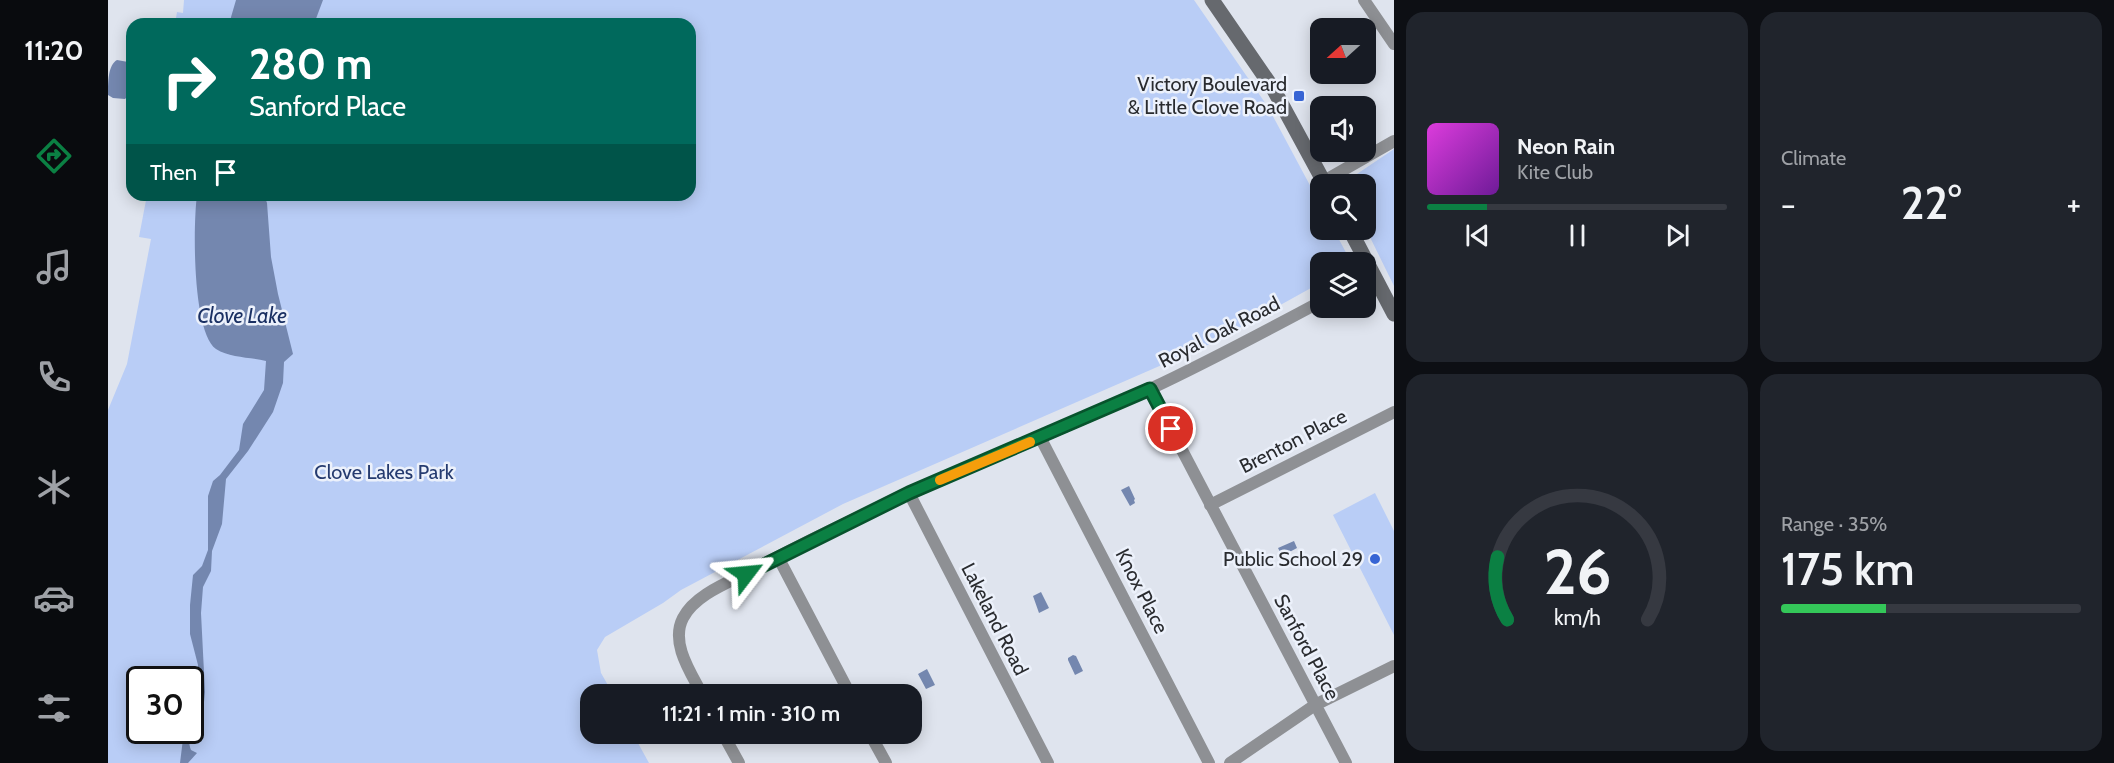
<!DOCTYPE html>
<html lang="en">
<head>
<meta charset="utf-8">
<style>
	:root { --surface:#171b24; --page:#20242c; --text:#f1f3f6; --muted:#9ea1a6; --line:#363941; --accent:#0b8043 }
	body { margin:0; font-family:Cabin,sans-serif; background:var(--page); color:var(--text); height:100vh; display:flex; flex-direction:column; font-size:22px; white-space:nowrap }
	* { box-sizing:border-box; margin:0 }
	p { font-size:20px; color:var(--muted) }
	.icon { flex:none; width:33px; height:33px; fill:none; stroke:currentColor; stroke-width:2; stroke-linecap:round; stroke-linejoin:round }
	.map { position:relative; flex:1; overflow:hidden }
	.sheet { display:flex; flex-direction:column; gap:12px; padding:12px; background:#0d0f14; width:720px }
	.sheet>* { flex:none }
	.banner { position:absolute; left:18px; top:18px; width:570px; height:183px; border-radius:18px; box-shadow:0 3px 15px #0003; background:#00695c; color:#fff; overflow:hidden }
	.needle { width:39px; rotate:249deg }
	.controls { position:absolute; left:1202px; top:18px; display:grid; gap:12px }
	.controls a { display:grid; place-items:center; width:66px; height:66px; border-radius:12px; background:var(--surface); box-shadow:0 3px 15px #0003; font-size:30px }
	.speed { position:absolute; left:18px; top:666px; display:flex; gap:12px; font-size:30px; font-weight:700; text-align:center }
	.speed>* { display:grid; place-content:center; width:78px; height:78px; border-radius:50%; background:var(--surface); box-shadow:0 3px 15px #0003; line-height:1 }
	.speed .limit { border:3px solid #111; border-radius:9px; background:#fff; color:#111 }
	.pin { position:absolute; display:grid; place-items:center; width:51px; height:51px; color:#fff; margin:-26px; border:3px solid #fff; border-radius:50%; box-shadow:0 2px 6px #0007 }
	.me { position:absolute; width:66px; margin:-33px; rotate:61deg; stroke-linejoin:round; filter:drop-shadow(0 0 4px #0008) }
	.turn { display:flex; align-items:center; gap:21px; height:126px; padding:0 24px; font-size:27px }
	.turn .icon { width:78px; height:78px; stroke-width:2.5 }
	.turn b { display:block; font-size:42px; line-height:51px }
	.then { display:flex; align-items:center; height:57px; padding:0 24px; background:#0003; gap:12px; font-size:22px }
	.big { font-size:45px; font-weight:600; line-height:1.1 }
	.sheet .tile { flex:1; display:flex; flex-direction:column; justify-content:center; gap:9px; min-width:0; padding:0 21px; border-radius:18px; background:var(--page) }
	.sheet .dial { align-items:center; gap:0 }
	.dial svg { height:156px; overflow:visible; fill:none; stroke:var(--line); stroke-width:7; stroke-linecap:round; text-anchor:middle }
	.dial text { fill:var(--text); stroke:none }
	.song { display:flex; align-items:center; gap:18px }
	.cover { width:72px; height:72px; border-radius:9px; background:linear-gradient(135deg,hsl(300 70% 55%),hsl(280 70% 35%)) }
	.played { height:6px; border-radius:3px; background:linear-gradient(90deg,var(--accent) 20%,var(--line) 20%) }
	.keys { display:flex; justify-content:space-around; direction:ltr }
	.heat { display:flex; justify-content:space-between; align-items:center; font-size:33px; direction:ltr }
	.charge { height:9px; border-radius:4px; background:linear-gradient(90deg,#34c759 35%,var(--line) 0) }
	.sheet .tiles { flex:1; display:grid; gap:12px; grid-template-columns:repeat(2,1fr) }
	.trip { position:absolute; left:472px; top:684px; width:342px; height:60px; border-radius:18px; background:var(--surface); box-shadow:0 3px 15px #0003; font-weight:600; line-height:60px; text-align:center }
	main { display:flex; flex:1; min-height:0 }
	.menu { display:flex; flex-direction:column; width:108px; justify-content:space-around; align-items:center; background:#090b0e; color:var(--muted) }
	.menu .icon { width:42px; height:42px }
	.menu .on { color:var(--accent) }
	.menu b { font-size:27px; color:var(--text) }
	.map>svg:first-child { display:block }
	.green { fill:#b9cdf6; fill-rule:evenodd }
	.water { fill:#7487af }
	.lines { fill:none; stroke-linecap:round; stroke-linejoin:round }
	.stream { stroke:#7487af; stroke-width:3 }
	.minor { stroke:#8e9094; stroke-width:12 }
	.secondary { stroke:#66696e; stroke-width:15 }
	.route-casing { stroke:#07532c; stroke-width:15 }
	.route { stroke:#0b8043; stroke-width:10 }
	.slow { stroke:#f59e0b; stroke-width:10 }
	.poi-dot { fill:#3764d4; stroke:#ecf1fb; stroke-width:2 }
	.labels { text-anchor:middle; dominant-baseline:central; stroke-width:5; stroke-linejoin:round; paint-order:stroke }
	.poi-label { font-size:20px; fill:#292b2f; stroke:#ecf1fb; text-anchor:end }
	.street-label { font-size:20px; fill:#292b2f; stroke:#ecf1fb }
	.park-label { font-size:20px; fill:#253b70; stroke:#ecf1fb }
	.water-label { font-size:21px; font-style:italic; fill:#1a3063; stroke:#ecf1fb }
</style>
</head>
<body>
<main>
<nav class="menu">
<b>11:20</b>
<svg class="icon on" aria-label="directions" viewBox="0 0 24 24"><path d="M12 3l9 9-9 9-9-9zM9 14v-3h6M13 9l2 2-2 2"/></svg>
<svg class="icon" aria-label="music" viewBox="0 0 24 24"><path d="M9 18V5l10-2v13"/><circle cx="6" cy="18" r="3"/><circle cx="16" cy="16" r="3"/></svg>
<svg class="icon" aria-label="phone" viewBox="0 0 24 24"><path d="M5 4h4l2 5-3 2q2 4 5 5l2-3 5 2v4C11 20 4 13 5 4z"/></svg>
<svg class="icon" aria-label="climate" viewBox="0 0 24 24"><path d="M12 3v18M4 7l16 10M4 17L20 7"/></svg>
<svg class="icon" aria-label="car" viewBox="0 0 24 24"><path d="M5 17H2v-5l4-1 3-4h7l3 4 3 1v5h-3M9 17h6M6 11h13"/><circle cx="7" cy="17" r="2"/><circle cx="17" cy="17" r="2"/></svg>
<svg class="icon" aria-label="filters" viewBox="0 0 24 24"><path d="M4 7h16M4 17h16"/><circle cx="9" cy="7" r="2"/><circle cx="15" cy="17" r="2"/></svg>
</nav>
<div class="map">
<svg width="1286" height="763" viewBox="0 0 1286 763">
	<rect width="100%" height="100%" fill="#dfe4ee"/>
	<path class="green" d="M76 0H1086L1160 107 1212 204V230H1226L1243 262H1212V283L1102 344 735 504 573 590 555 603 497 637 489 650 493 673 505 694H483V734H525L541 763H0V410L19 364 43 239 31 237 39 195H582V24H67L69 12 75 13ZM32 680H82V730H32Z
		M1286 149V286L1257 227V184H1240V180Z
		M1267 493 1286 531V635L1225 515Z"/>
	<path class="water" d="M128 0H215L206 24H121Z
		M9 60 20 62 24 64V73L18 80 21 95 17 99 5 98 0 95C0 82 0 65 9 60Z
		M89 195H156L159 203 163 257 170 294 185 354 176 362 175 383 165 412 140 451 118 479 114 524 104 551 103 571 95 587 93 613 97 692 95 712 92 717 87 712 90 701V665L82 634V605L85 575 94 566 100 550V496L105 481 112 475 131 450 135 424 156 390 158 361C142 357 122 358 108 349 84 332 85 224 89 195Z
		M1021 486 1027 499 1026 500 1027 503 1022 506 1013 490Z
		M1186 541 1189 548 1174 556 1170 548Z
		M933 592 941 608 931 613 925 596Z
		M965 655 968 656 975 671 967 675 960 660V658Z
		M819 669 827 685 818 689 810 674Z
		M83 719 89 725C82 733 79 740 83 750L89 753 80 763H72L76 731 82 730Z"/>
	<g class="lines">
		<path class="stream" d="M82 728 91 711"/>
		<path class="minor" d="M1256 0 1286 44
			M1216 181 1286 141
			M1042 389 1238 763
			M932 437 1101 763
			M801 493 940 763
			M1102 505 1286 412
			M670 557 742 694
			M594 694C583 673 562 643 575 618 587 594 622 582 645 570 773 500 910 450 1042 389 1100 362 1156 332 1212 302
			M615 734 631 763
			M762 734 778 763
			M1122 763 1207 705 1286 666"/>
		<path class="secondary" d="M1104 0 1166 90 1217 184
			M1242 230 1286 314"/>
	</g>
	<g class="lines">
		<defs>
			<path id="route" d="M638 574 801 493 1042 389 1063 429"/>
		</defs>
		<use href="#route" class="route-casing"/>
		<use href="#route" class="route"/>
		<path class="slow" d="M832 480 922 442"/>
	</g>
	<g class="poi-dot">
		<rect x="1185" y="90" width="12" height="12" rx="3"/>
		<circle cx="1267" cy="559" r="6"/>
	</g>
	<g class="labels">
		<g class="poi-label">
			<text x="1179" y="84">Victory Boulevard<tspan x="1179" dy="23">&amp; Little Clove Road</tspan></text>
			<text x="1255" y="559">Public School 29</text>
		</g>
		<g class="street-label">
			<text transform="translate(1111 332) rotate(-27)">Royal Oak Road</text>
			<text transform="translate(1185 441) rotate(-27)">Brenton Place</text>
			<text transform="translate(1034 591) rotate(63)">Knox Place</text>
			<text transform="translate(887 619) rotate(63)">Lakeland Road</text>
			<text transform="translate(1199 647) rotate(62)">Sanford Place</text>
		</g>
		<g class="park-label">
			<text x="276" y="472">Clove Lakes Park</text>
		</g>
		<g class="water-label">
			<text x="134" y="315">Clove Lake</text>
		</g>
	</g>
</svg>
<div class="controls">
<a><svg class="needle" viewBox="-14 -14 28 28"><path d="M0-13l5 13h-10z" fill="#e53935"/><path d="M0 13l5-13h-10z" fill="#9ea1a6"/></svg></a>
<a><svg class="icon" aria-label="sound" viewBox="0 0 24 24"><path d="M4 9h4l5-4v14l-5-4H4zM17 9q2 3 0 6"/></svg></a>
<a><svg class="icon" aria-label="search" viewBox="0 0 24 24"><circle cx="10" cy="10" r="6"/><path d="M15 15l6 6"/></svg></a>
<a><svg class="icon" aria-label="layers" viewBox="0 0 24 24"><path d="M12 4l9 5-9 5-9-5zM3 14l9 5 9-5"/></svg></a>
</div>
<div class="speed"><div class="limit">30</div></div>
<div class="pin" style="left:1063px;top:429px;background:#d93025"><svg class="icon" aria-label="arrive" viewBox="0 0 24 24"><path d="M6 21V4h12l-3 4 3 4H6"/></svg></div>
<svg class="me" style="left:638px;top:574px" viewBox="-20 -20 40 40"><path d="M0-17L14 15 0 8-14 15z" fill="#0b8043" stroke="#fff" stroke-width="4"/></svg>
<div class="trip">11:21 · 1 min · 310 m</div>
<div class="banner">
<div class="turn"><svg class="icon" aria-label="right" viewBox="0 0 24 24"><path d="M7 20v-9h11M14 6l5 5-5 5"/></svg><div><b>280 m</b>Sanford Place</div></div>
<div class="then">Then<svg class="icon" aria-label="arrive" viewBox="0 0 24 24"><path d="M6 21V4h12l-3 4 3 4H6"/></svg></div>
</div>
</div>
<section class="sheet">
<div class="tiles">
<div class="tile">
<div class="song"><i class="cover"></i><div><b>Neon Rain</b><p>Kite Club</p></div></div>
<div class="played"></div>
<div class="keys"><svg class="icon" aria-label="previous" viewBox="0 0 24 24"><path d="M18 5L8 12l10 7zM5 5v14"/></svg><svg class="icon" aria-label="pause" viewBox="0 0 24 24"><path d="M8 5v14M16 5v14"/></svg><svg class="icon" aria-label="next" viewBox="0 0 24 24"><path d="M6 5l10 7-10 7zM19 5v14"/></svg></div>
</div>
<div class="tile"><p>Climate</p>
<div class="heat"><a>−</a><b class="big">22°</b><a>+</a></div>
</div>
<div class="tile dial"><svg viewBox="0 0 100 80">
<path d="M14 69A42 42 0 1 1 86 69"/>
<path d="M14 69A42 42 0 0 1 9 37" stroke="#0b8043"/>
<text x="50" y="56" font-size="32" font-weight="700">26</text>
<text x="50" y="72" font-size="11">km/h</text>
</svg></div>
<div class="tile"><p>Range · 35%</p><b class="big">175 km</b><div class="charge"></div></div>
</div>
</section>
</main>
</body>
</html>
